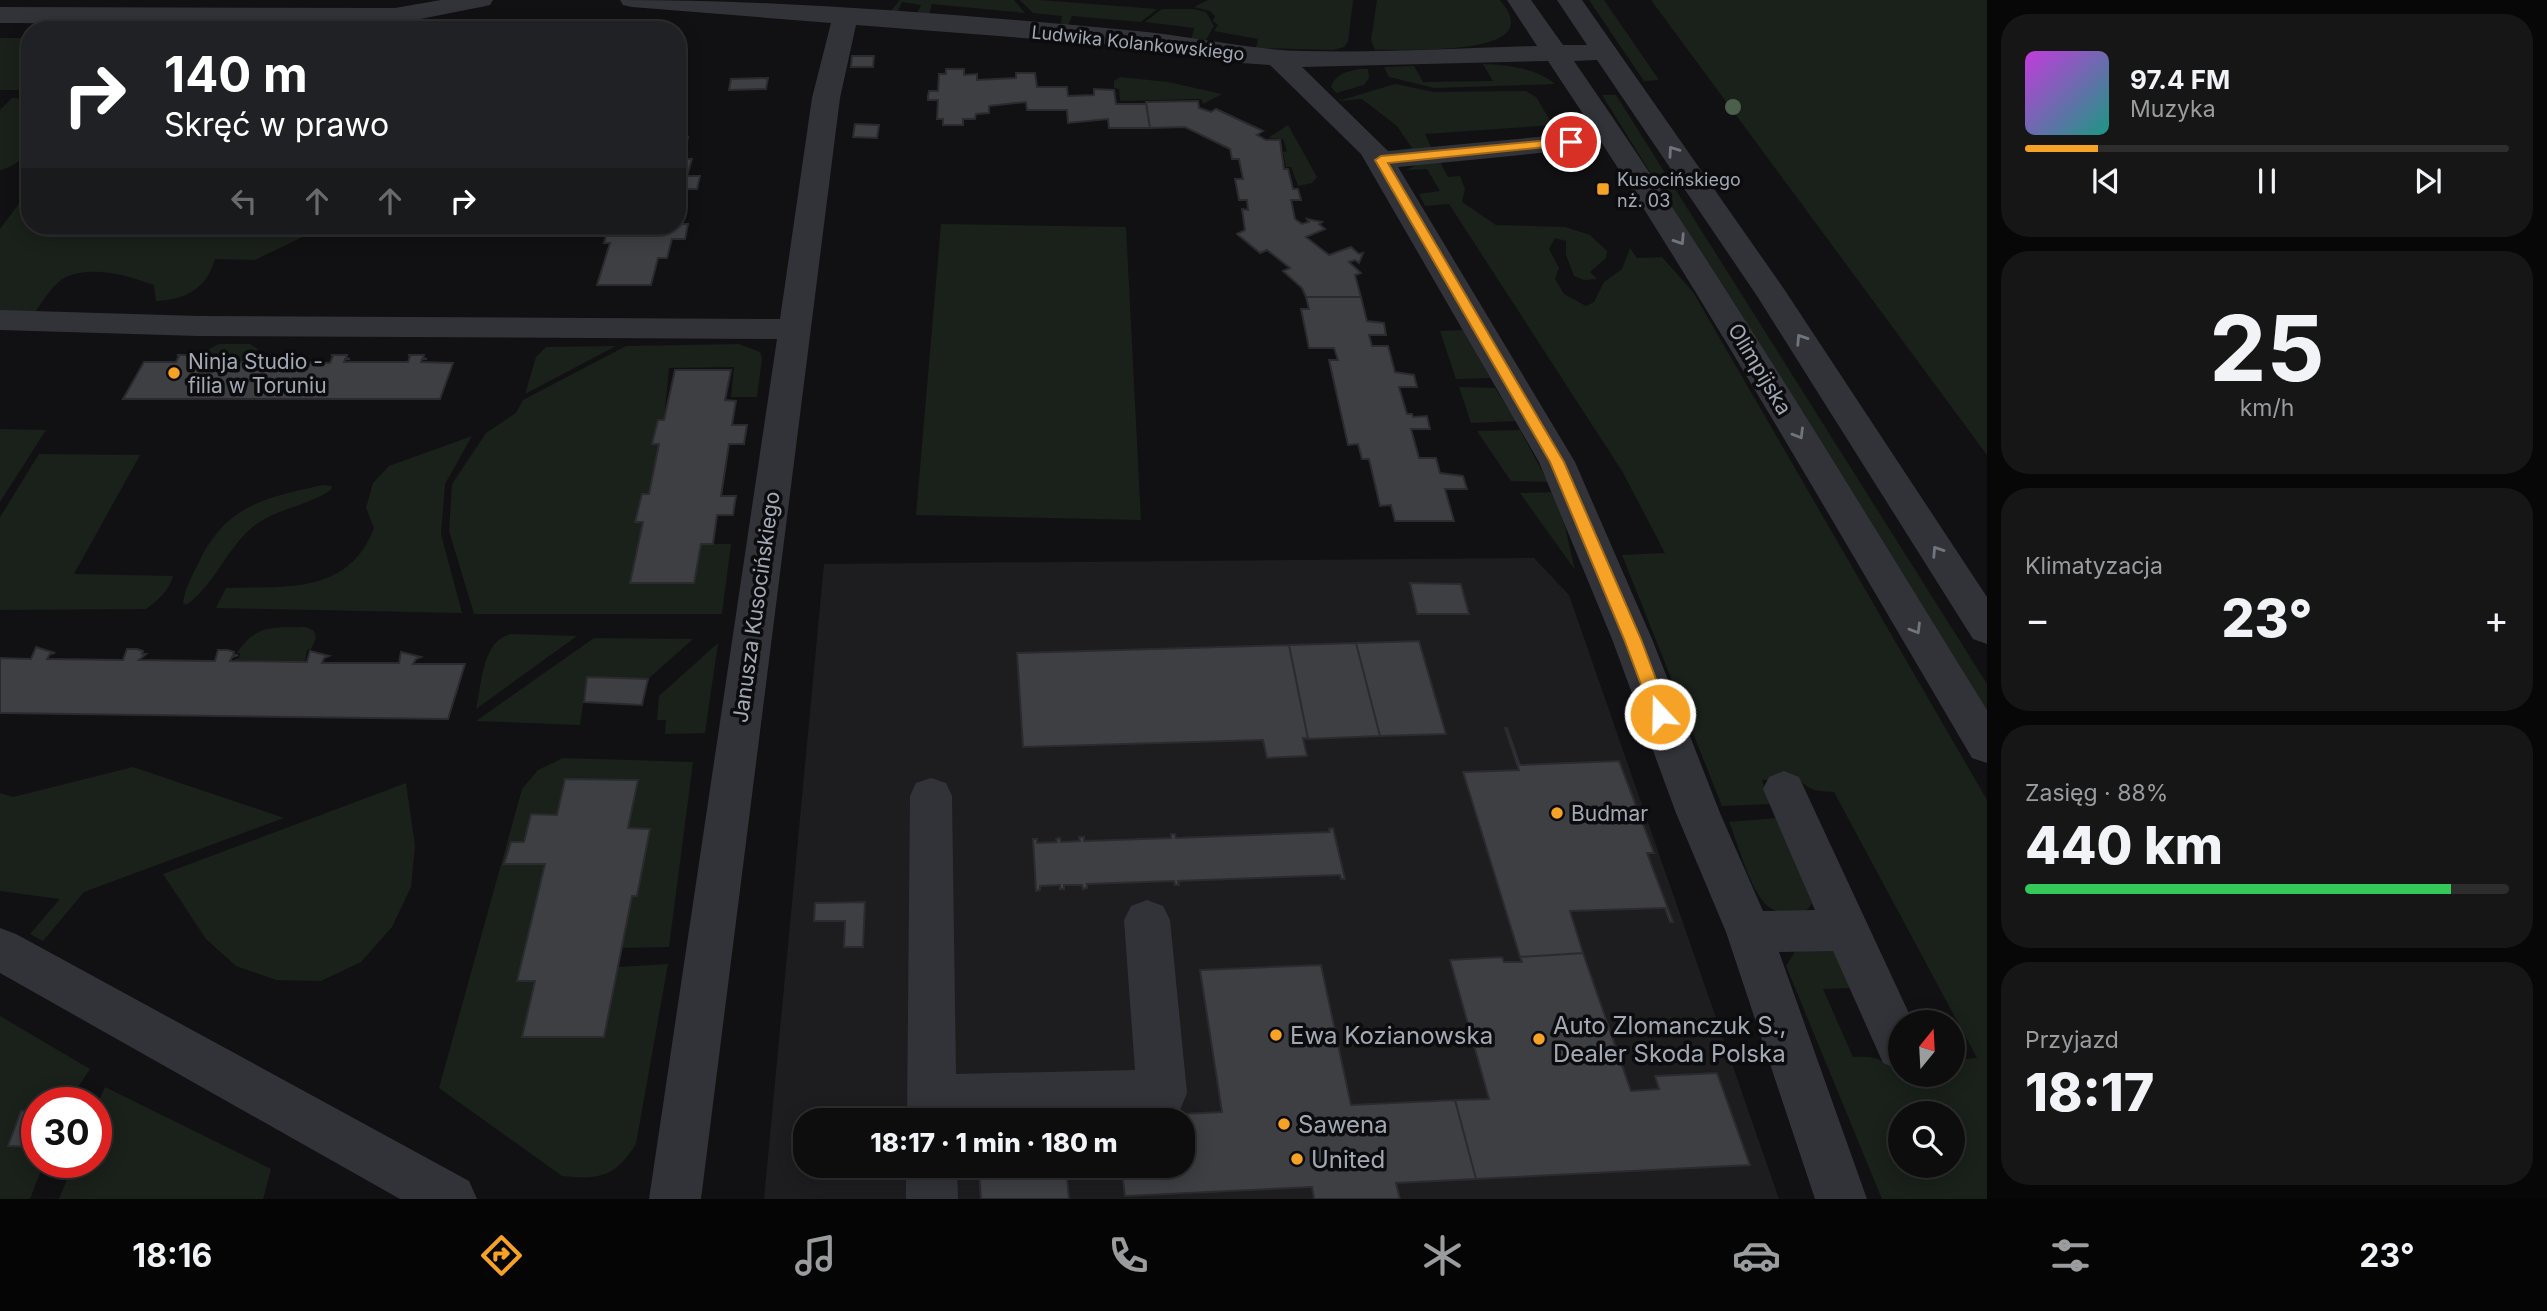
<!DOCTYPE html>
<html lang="pl">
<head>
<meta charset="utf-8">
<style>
	:root { --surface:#0d0d0e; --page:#161617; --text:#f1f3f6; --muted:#9a9c9e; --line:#2d2d2e; --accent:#f6a226 }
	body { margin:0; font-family:Inter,sans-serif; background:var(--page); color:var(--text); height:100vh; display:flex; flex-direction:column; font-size:26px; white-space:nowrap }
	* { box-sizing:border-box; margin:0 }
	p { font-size:23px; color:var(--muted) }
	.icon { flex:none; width:38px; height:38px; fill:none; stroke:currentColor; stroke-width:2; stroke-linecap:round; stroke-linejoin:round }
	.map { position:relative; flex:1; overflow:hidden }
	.panel { display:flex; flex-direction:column; gap:14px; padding:14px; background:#070708; width:560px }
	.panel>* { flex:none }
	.top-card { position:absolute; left:21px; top:21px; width:665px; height:214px; border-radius:28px; box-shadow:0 4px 18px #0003,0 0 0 2px var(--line); background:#202124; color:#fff; overflow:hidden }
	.needle { width:46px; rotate:18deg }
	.fabs { position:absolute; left:1888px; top:1010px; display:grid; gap:14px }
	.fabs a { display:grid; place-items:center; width:77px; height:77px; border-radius:50%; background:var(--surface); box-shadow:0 4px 18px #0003,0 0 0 2px var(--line); font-size:35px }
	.speed { position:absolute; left:21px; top:1087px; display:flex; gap:14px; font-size:35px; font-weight:700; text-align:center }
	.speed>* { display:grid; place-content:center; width:91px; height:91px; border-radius:50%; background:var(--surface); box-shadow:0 4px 18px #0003,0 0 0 2px var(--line); line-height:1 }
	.speed .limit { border:10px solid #d22; background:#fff; color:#111 }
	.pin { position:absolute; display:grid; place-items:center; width:60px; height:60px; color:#fff; margin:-30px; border:4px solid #fff; border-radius:50%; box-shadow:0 2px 7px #0007 }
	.me { position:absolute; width:77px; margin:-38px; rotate:339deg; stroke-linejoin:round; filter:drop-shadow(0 0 5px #0008) }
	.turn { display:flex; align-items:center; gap:24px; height:147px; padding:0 28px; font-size:32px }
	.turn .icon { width:91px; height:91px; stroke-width:2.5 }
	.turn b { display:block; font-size:49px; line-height:60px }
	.lanes { display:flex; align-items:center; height:66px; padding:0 28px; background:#0003; justify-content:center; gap:35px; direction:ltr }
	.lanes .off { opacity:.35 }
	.big { font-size:52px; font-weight:800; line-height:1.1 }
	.panel .card { flex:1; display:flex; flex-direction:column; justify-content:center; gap:10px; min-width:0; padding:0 24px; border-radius:28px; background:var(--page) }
	.panel .dial { align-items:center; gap:0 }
	.dial b { font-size:91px; line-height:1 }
	.song { display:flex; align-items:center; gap:21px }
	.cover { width:84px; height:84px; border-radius:10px; background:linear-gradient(135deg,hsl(290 70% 55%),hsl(170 70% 35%)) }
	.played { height:7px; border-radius:4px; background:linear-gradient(90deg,var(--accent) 15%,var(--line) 15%) }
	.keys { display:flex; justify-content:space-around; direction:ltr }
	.heat { display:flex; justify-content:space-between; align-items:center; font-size:38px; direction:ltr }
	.charge { height:10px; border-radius:5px; background:linear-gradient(90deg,#34c759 88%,var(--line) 0) }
	.trip { position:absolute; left:793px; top:1108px; width:402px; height:70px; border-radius:28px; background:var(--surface); box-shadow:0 4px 18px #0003,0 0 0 2px var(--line); font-weight:800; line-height:70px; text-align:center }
	.tabs { display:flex; height:112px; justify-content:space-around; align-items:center; background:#050506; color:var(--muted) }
	.tabs .icon { width:49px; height:49px }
	.tabs .current { color:var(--accent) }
	.tabs b { font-size:32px; color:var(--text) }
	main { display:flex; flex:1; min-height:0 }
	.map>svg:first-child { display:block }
	.built { fill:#1d1d20; fill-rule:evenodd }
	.green { fill:#19211a; fill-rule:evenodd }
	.building { fill:#3d3f43; stroke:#2b2b2f; stroke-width:2 }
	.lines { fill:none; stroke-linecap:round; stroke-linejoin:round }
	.minor { fill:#323338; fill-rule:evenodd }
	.tree { fill:#4a604b }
	.oneway { stroke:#70747c }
	.route { fill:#f6a226; stroke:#a06919; stroke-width:2 }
	.poi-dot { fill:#f6a226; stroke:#0c0c0e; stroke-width:2.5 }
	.labels { text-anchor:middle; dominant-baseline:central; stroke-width:7; stroke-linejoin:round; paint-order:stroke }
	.far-street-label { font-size:18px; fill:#a2a9b4; stroke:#0c0c0e }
	.far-poi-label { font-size:18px; fill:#a2a9b4; stroke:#0c0c0e; text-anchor:start }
	.poi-label { font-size:21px; fill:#a2a9b4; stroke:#0c0c0e; text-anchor:start }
	.street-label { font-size:21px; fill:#a2a9b4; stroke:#0c0c0e }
	.near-poi-label { font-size:24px; fill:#a2a9b4; stroke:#0c0c0e; text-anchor:start }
</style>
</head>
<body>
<main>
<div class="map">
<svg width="1987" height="1199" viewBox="0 0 1987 1199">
	<rect width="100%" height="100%" fill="#111113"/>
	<path class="built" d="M1534 558 1569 595 1779 1199H764L824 564ZM805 1120H1183V1166H805Z"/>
	<path class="green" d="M900 0H1014L1025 13 932 4 929 15H916L921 5 902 2 897 13H889Z
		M1020 0H1039L1157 9 1141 22 1072 16 1067 28 1060 27 1062 16 1033 13Z
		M1208 0H1353L1348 42 1344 47 1333 50 1256 48 1258 39 1214 31 1218 25 1213 21 1215 16 1210 11 1194 7Z
		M1377 0H1500C1505 7 1512 15 1511 24 1508 55 1399 49 1375 50L1371 40Z
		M1589 0H1604L1659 80 1644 81Z
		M1651 0H1987V455Z
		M1162 9H1193L1206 12 1214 26 1204 43 1191 41 1194 28 1145 22Z
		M0 38H30V90H0Z
		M1483 64C1508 65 1536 68 1555 84L1434 88 1389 77 1384 67 1414 66 1423 82 1493 81Z
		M1359 69H1368L1369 78 1364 85 1336 93 1331 87C1335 74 1346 72 1359 69Z
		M1120 77 1168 82 1222 94 1203 104 1201 99 1120 101 1119 89 1114 88V81Z
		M1395 84 1434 92 1526 91 1536 97 1553 125 1425 134 1432 149 1390 151 1412 148 1397 126 1362 99 1338 101Z
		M1602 95H1616L1987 684V714Z
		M12 98 30 99C30 129 37 162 0 170V110Z
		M1288 125 1317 177 1312 183 1298 186 1291 167H1286L1283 152 1287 151 1283 139 1268 138Z
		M1440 162 1448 177 1460 176 1465 189 1462 202 1496 225 1565 227 1590 235 1607 251 1606 258 1590 272 1597 279 1584 280 1574 276 1566 255V241L1555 238 1549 249 1559 268 1555 279 1564 294 1586 306 1594 302 1604 282 1622 269 1630 248 1637 258 1662 257 1693 292 1987 800V1199H1882L1786 966 1797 948 1833 950 1850 988 1823 989 1853 1057C1884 1056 1877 1061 1900 1071V1074H1953V1060L1977 1058 1834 792C1818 791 1809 791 1799 779L1762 780 1770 804 1722 806 1622 555 1665 553 1622 471 1449 204 1425 206 1419 194 1440 191 1427 169 1406 170 1421 163ZM1900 1113H1953V1166H1900Z
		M30 189V226H325L255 260 215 259C207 288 186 300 156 301L154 285C128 276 94 265 66 277 53 283 42 303 33 315L0 314V229Z
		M941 224 1126 227 1141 520 916 515Z
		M1464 330 1490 378 1456 379 1440 331Z
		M219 344H250L258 349 252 356 254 357 251 361 191 362C201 358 207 348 219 344Z
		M739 344 760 352 762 358 757 397H731L734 367 669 368 664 420H658L652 444H659L649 494 641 495 635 522H643L630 583H694L701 544H731L722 614H474L449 531 452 484 486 433 516 413 523 400 626 346Z
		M616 346 525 394 536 357 546 347Z
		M1459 387 1495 388 1516 421 1471 423Z
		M0 429 46 430 0 502Z
		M1520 430 1548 482 1511 481 1477 431Z
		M472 436 445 484 441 534 462 613 216 608 226 588C287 586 348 595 374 528L366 508 373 483 389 466Z
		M39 454 140 455 74 574 173 576C169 591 158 600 146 609L0 610V517Z
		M323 485 332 486 331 490C306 507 271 509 248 531 224 554 214 585 186 605L183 603C185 588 192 576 199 562 227 504 265 498 323 485Z
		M1557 492 1575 570 1520 493Z
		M306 627 314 631 316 638 311 649 307 650 305 661 233 660 239 658 240 653H237C257 623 274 628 306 627Z
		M511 634 577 636 476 709C482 684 482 640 511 634Z
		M594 638 693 639 648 679 587 677 580 725 476 721Z
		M718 643 705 733 665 734 666 720H657L659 696Z
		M563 758 693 762 669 947 622 948 628 828 638 781 566 779 557 815H531L524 842H511L505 863 545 865 517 980 535 981 522 1037H604L618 967 668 964 636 1144C615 1177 600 1180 562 1176L439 1088 522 789 538 770Z
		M133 767 284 818 84 892 43 941 30 934 60 899 0 891V793L13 797Z
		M406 783 415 846 411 887 392 927 361 962 321 981 276 980 236 966 206 939 163 874Z
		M1777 818 1812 904 1805 912C1794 913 1782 915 1772 909 1752 899 1738 843 1729 822Z
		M0 1016 90 1069 68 1102H37V1110L21 1111 8 1146 37 1147V1162H44L30 1199H0Z
		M105 1087 271 1169 263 1199H59L74 1162H96V1107Z"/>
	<path class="building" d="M852 56H874L873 67H851Z
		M946 69H964V75L977 74V80L1016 78V73H1035L1037 87H1067L1068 96 1094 95V89L1114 90 1116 104H1146L1150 128H1109L1108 119 1068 123 1067 110H1027L1026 102 989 106V113L976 114 975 119H963V125H943V119H937L938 100H928V96L929 91H938L939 74H946Z
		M768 78 766 89 729 90 731 79Z
		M1198 101 1199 108 1211 112 1216 109 1263 131 1257 135 1266 140H1280L1284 169H1288L1293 189H1298L1301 200H1291L1295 219 1302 224 1309 222 1307 219 1322 222 1319 224 1325 229 1306 237 1329 255 1351 247 1359 254 1363 253 1359 263 1355 260 1349 262 1361 273 1355 275 1361 297H1306L1302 288 1283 271 1290 268 1267 250 1260 253 1237 234 1245 230 1242 209 1248 210 1247 200H1239L1235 179H1243L1239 159H1232L1230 149 1185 127 1150 128 1146 102Z
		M855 124 879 125 877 138 853 137Z
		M677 137H688L683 159H692L687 176H700L697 189H684L677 217Z
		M677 224H688L685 239H672L667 258H658L651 285H597L610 243H604L609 226Z
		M1306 297H1361L1367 321 1384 323 1386 335H1369L1372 346H1388L1395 372 1414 375 1417 387H1399L1407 414H1412L1413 417 1427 416 1430 429H1411L1419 458H1436L1440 473 1463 476 1467 489H1445L1454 521H1395L1391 505 1380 506 1369 459H1362L1358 444 1348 445 1329 360H1338L1334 348H1309L1301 309H1309Z
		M177 355H193L192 358 196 359 189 362H253L255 355H270L269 358H274L267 362 330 363 333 356 331 355H347L346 358 350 359H345L344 362H408L410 356 408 355H424L423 358 427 359H422L421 362 453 363 440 399H123L144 362H176L179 356Z
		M675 370H731L725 400 736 401 732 425H747L744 444H729L721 496H736L733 515H717L713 544H701L694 583H630L643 522H635L642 494H649L659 444H652L658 420H664Z
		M1410 583 1461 584 1469 614H1417Z
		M1419 641 1446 734 1380 736 1356 643Z
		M1356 643 1380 736 1308 739 1289 645Z
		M1289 645 1308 739 1303 738 1307 756 1267 758 1263 740 1023 747 1017 653Z
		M36 647 55 653 50 654 47 659 123 660 127 649H137L143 651 142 654H146L139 660 215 661 218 650H228L234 652 233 655H238L232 657 230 661 307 662 310 651 329 656 324 658 322 663H399L401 652 421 657 416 659 413 664H465L448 719 0 713V658L31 659Z
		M587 677 648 679 642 705 584 702Z
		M1505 728H1507L1520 765 1619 761 1654 853H1647L1673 922H1670L1665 908 1570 911 1583 953 1520 957 1463 772 1519 770Z
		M565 779 638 780 628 828 650 829 637 896H632L604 1037H522L535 981H517L545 864H504L511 842H524L531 814 557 815Z
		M1333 828 1345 879H1341L1340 875 1178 881 1179 885H1175L1174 881 1087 884V888L1083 889 1082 885H1064V889H1060V885L1040 886V890L1036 891 1033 839H1037V843L1057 842 1056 839 1060 838 1061 842 1080 841 1079 837H1084V841L1171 838V834H1175L1176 838 1330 832 1329 829Z
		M865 902 863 947H844L845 921H814L815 903Z
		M1583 953 1631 1091 1659 1089 1655 1076 1717 1073 1750 1165 1476 1179 1455 1100 1489 1099 1450 960 1502 957 1504 962H1522L1520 957Z
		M1321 965 1351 1105 1455 1100 1476 1179 1396 1183 1400 1199H1314L1312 1187 1125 1196 1121 1166H1183V1120H1116V1117L1222 1112 1200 970Z
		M37 1110V1147L8 1146 21 1111Z
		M988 1166H1066L1069 1199H981L979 1172H988Z"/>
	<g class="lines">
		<path class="minor" d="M441 0H493L490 5 481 7 395 24 0 23V7L395 8Z
			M620 0C792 0 965 15 1137 31 1193 36 1248 50 1305 51 1382 53 1460 48 1537 46L1507 0H1531L1563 45H1587L1557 0H1582L1784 289 1987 597V644L1973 639 1757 296 1597 60 1574 61C1720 272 1852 492 1987 710V763L1972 758C1834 524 1699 287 1548 61L1302 67 1388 151 1571 134 1581 136 1585 142 1581 148 1571 150 1398 167 1575 462 1652 639 1720 813 1763 911 1815 910 1763 789 1769 777 1784 771 1799 777 1913 1022H1900V1070L1883 1063 1833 951 1779 952 1867 1199H1815L1726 932 1676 813 1612 639 1539 462 1361 154 1270 65 1241 63 1140 47 856 25 840 98 701 1199H649L777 339 199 336 0 330V310L199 316 780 319 812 98 831 23 632 7 623 5Z
			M931 778 946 783 952 796 956 1074 1135 1070 1124 920 1131 906 1147 900 1163 906 1170 920 1187 1093 1180 1110 1162 1117 907 1120 910 796 916 783Z
			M0 928 16 934 469 1181 477 1199H400L0 973Z
			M906 1166H957L958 1199H906Z"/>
	</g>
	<circle class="tree" cx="1733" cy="107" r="8"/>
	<defs><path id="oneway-chevron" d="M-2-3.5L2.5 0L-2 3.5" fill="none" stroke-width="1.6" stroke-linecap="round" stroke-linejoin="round" transform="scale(1.75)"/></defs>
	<g class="oneway">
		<use href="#oneway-chevron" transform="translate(1673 151) rotate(-125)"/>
		<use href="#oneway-chevron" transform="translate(1680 240) rotate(57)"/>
		<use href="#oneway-chevron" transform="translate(1801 339) rotate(-123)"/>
		<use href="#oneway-chevron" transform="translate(1799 434) rotate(59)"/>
		<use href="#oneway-chevron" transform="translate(1937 551) rotate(-123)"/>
		<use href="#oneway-chevron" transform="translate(1916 629) rotate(59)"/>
	</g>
	<path class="route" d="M1571 138 1577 142 1575 144 1388 163 1564 462 1641 639 1669 714 1666 718H1654L1652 714 1624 639 1550 462 1375 160 1381 156Z"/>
	<g class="poi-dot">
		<rect x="1596" y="182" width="14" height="14" rx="3.5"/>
		<circle cx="174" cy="373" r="7"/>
		<circle cx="1557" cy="813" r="7"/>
		<circle cx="1276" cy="1035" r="7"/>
		<circle cx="1539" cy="1039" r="7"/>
		<circle cx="1284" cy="1124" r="7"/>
		<circle cx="1297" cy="1159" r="7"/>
	</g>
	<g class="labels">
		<g class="far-street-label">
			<text transform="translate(1138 43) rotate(6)">Ludwika Kolankowskiego</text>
		</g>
		<g class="far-poi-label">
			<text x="1617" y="179">Kusocińskiego<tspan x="1617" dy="21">nż. 03</tspan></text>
		</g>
		<g class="poi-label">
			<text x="188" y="361">Ninja Studio -<tspan x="188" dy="24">filia w Toruniu</tspan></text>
			<text x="1571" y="813">Budmar</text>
		</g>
		<g class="street-label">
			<text transform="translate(1760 369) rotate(59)">Olimpijska</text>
			<text transform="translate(756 607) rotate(-82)">Janusza Kusocińskiego</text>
		</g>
		<g class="near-poi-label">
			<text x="1553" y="1025">Auto Zlomanczuk S.,<tspan x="1553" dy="28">Dealer Skoda Polska</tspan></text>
			<text x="1290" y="1035">Ewa Kozianowska</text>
			<text x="1298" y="1124">Sawena</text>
			<text x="1311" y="1159">United</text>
		</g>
	</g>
</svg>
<div class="fabs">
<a><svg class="needle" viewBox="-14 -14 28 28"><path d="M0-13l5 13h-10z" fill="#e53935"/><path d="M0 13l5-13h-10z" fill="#9a9c9e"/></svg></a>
<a><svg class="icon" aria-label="search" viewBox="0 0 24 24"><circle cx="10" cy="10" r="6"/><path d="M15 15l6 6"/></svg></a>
</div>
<div class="speed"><div class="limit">30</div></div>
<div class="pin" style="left:1571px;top:142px;background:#d93025"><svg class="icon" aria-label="arrive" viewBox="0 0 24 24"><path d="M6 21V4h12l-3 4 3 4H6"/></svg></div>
<svg class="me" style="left:1660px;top:714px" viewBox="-20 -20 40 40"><circle r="17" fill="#f6a226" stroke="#fff" stroke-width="3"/><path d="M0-11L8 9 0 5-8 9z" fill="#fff"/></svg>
<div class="trip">18:17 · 1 min · 180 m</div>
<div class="top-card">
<div class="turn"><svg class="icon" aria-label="right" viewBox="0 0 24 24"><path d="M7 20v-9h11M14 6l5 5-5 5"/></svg><div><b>140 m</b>Skręć w prawo</div></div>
<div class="lanes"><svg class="icon off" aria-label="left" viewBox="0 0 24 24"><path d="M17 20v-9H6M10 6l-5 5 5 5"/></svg><svg class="icon off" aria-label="ahead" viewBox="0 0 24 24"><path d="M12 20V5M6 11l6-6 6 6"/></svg><svg class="icon off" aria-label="ahead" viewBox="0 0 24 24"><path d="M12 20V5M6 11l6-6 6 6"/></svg><svg class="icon" aria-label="right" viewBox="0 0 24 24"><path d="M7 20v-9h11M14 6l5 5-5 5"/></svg></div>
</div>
</div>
<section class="panel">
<div class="card">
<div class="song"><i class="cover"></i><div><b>97.4 FM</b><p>Muzyka</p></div></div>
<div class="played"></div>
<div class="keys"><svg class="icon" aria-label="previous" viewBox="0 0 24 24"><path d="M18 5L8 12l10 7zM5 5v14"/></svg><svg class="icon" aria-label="pause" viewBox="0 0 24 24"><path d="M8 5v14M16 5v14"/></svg><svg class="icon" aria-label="next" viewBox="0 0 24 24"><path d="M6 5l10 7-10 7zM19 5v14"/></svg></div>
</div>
<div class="card dial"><b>25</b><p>km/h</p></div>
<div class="card"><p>Klimatyzacja</p>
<div class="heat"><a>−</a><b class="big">23°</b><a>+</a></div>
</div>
<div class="card"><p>Zasięg · 88%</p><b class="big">440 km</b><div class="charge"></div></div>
<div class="card"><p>Przyjazd</p><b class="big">18:17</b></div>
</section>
</main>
<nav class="tabs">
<b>18:16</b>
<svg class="icon current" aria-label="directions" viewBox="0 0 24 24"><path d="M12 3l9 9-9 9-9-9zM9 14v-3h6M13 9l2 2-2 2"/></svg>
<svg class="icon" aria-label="music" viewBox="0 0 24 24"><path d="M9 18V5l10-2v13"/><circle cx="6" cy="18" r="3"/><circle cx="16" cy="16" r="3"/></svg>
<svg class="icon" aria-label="phone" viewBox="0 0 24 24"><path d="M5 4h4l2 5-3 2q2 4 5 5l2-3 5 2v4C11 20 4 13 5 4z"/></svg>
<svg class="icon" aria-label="climate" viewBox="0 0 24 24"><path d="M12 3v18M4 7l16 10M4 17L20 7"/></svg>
<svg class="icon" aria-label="car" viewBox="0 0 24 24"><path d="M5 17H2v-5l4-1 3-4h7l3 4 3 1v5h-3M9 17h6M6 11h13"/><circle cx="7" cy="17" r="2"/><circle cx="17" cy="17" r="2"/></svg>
<svg class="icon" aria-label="filters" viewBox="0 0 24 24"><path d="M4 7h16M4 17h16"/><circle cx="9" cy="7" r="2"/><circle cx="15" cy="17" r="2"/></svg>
<b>23°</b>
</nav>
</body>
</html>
